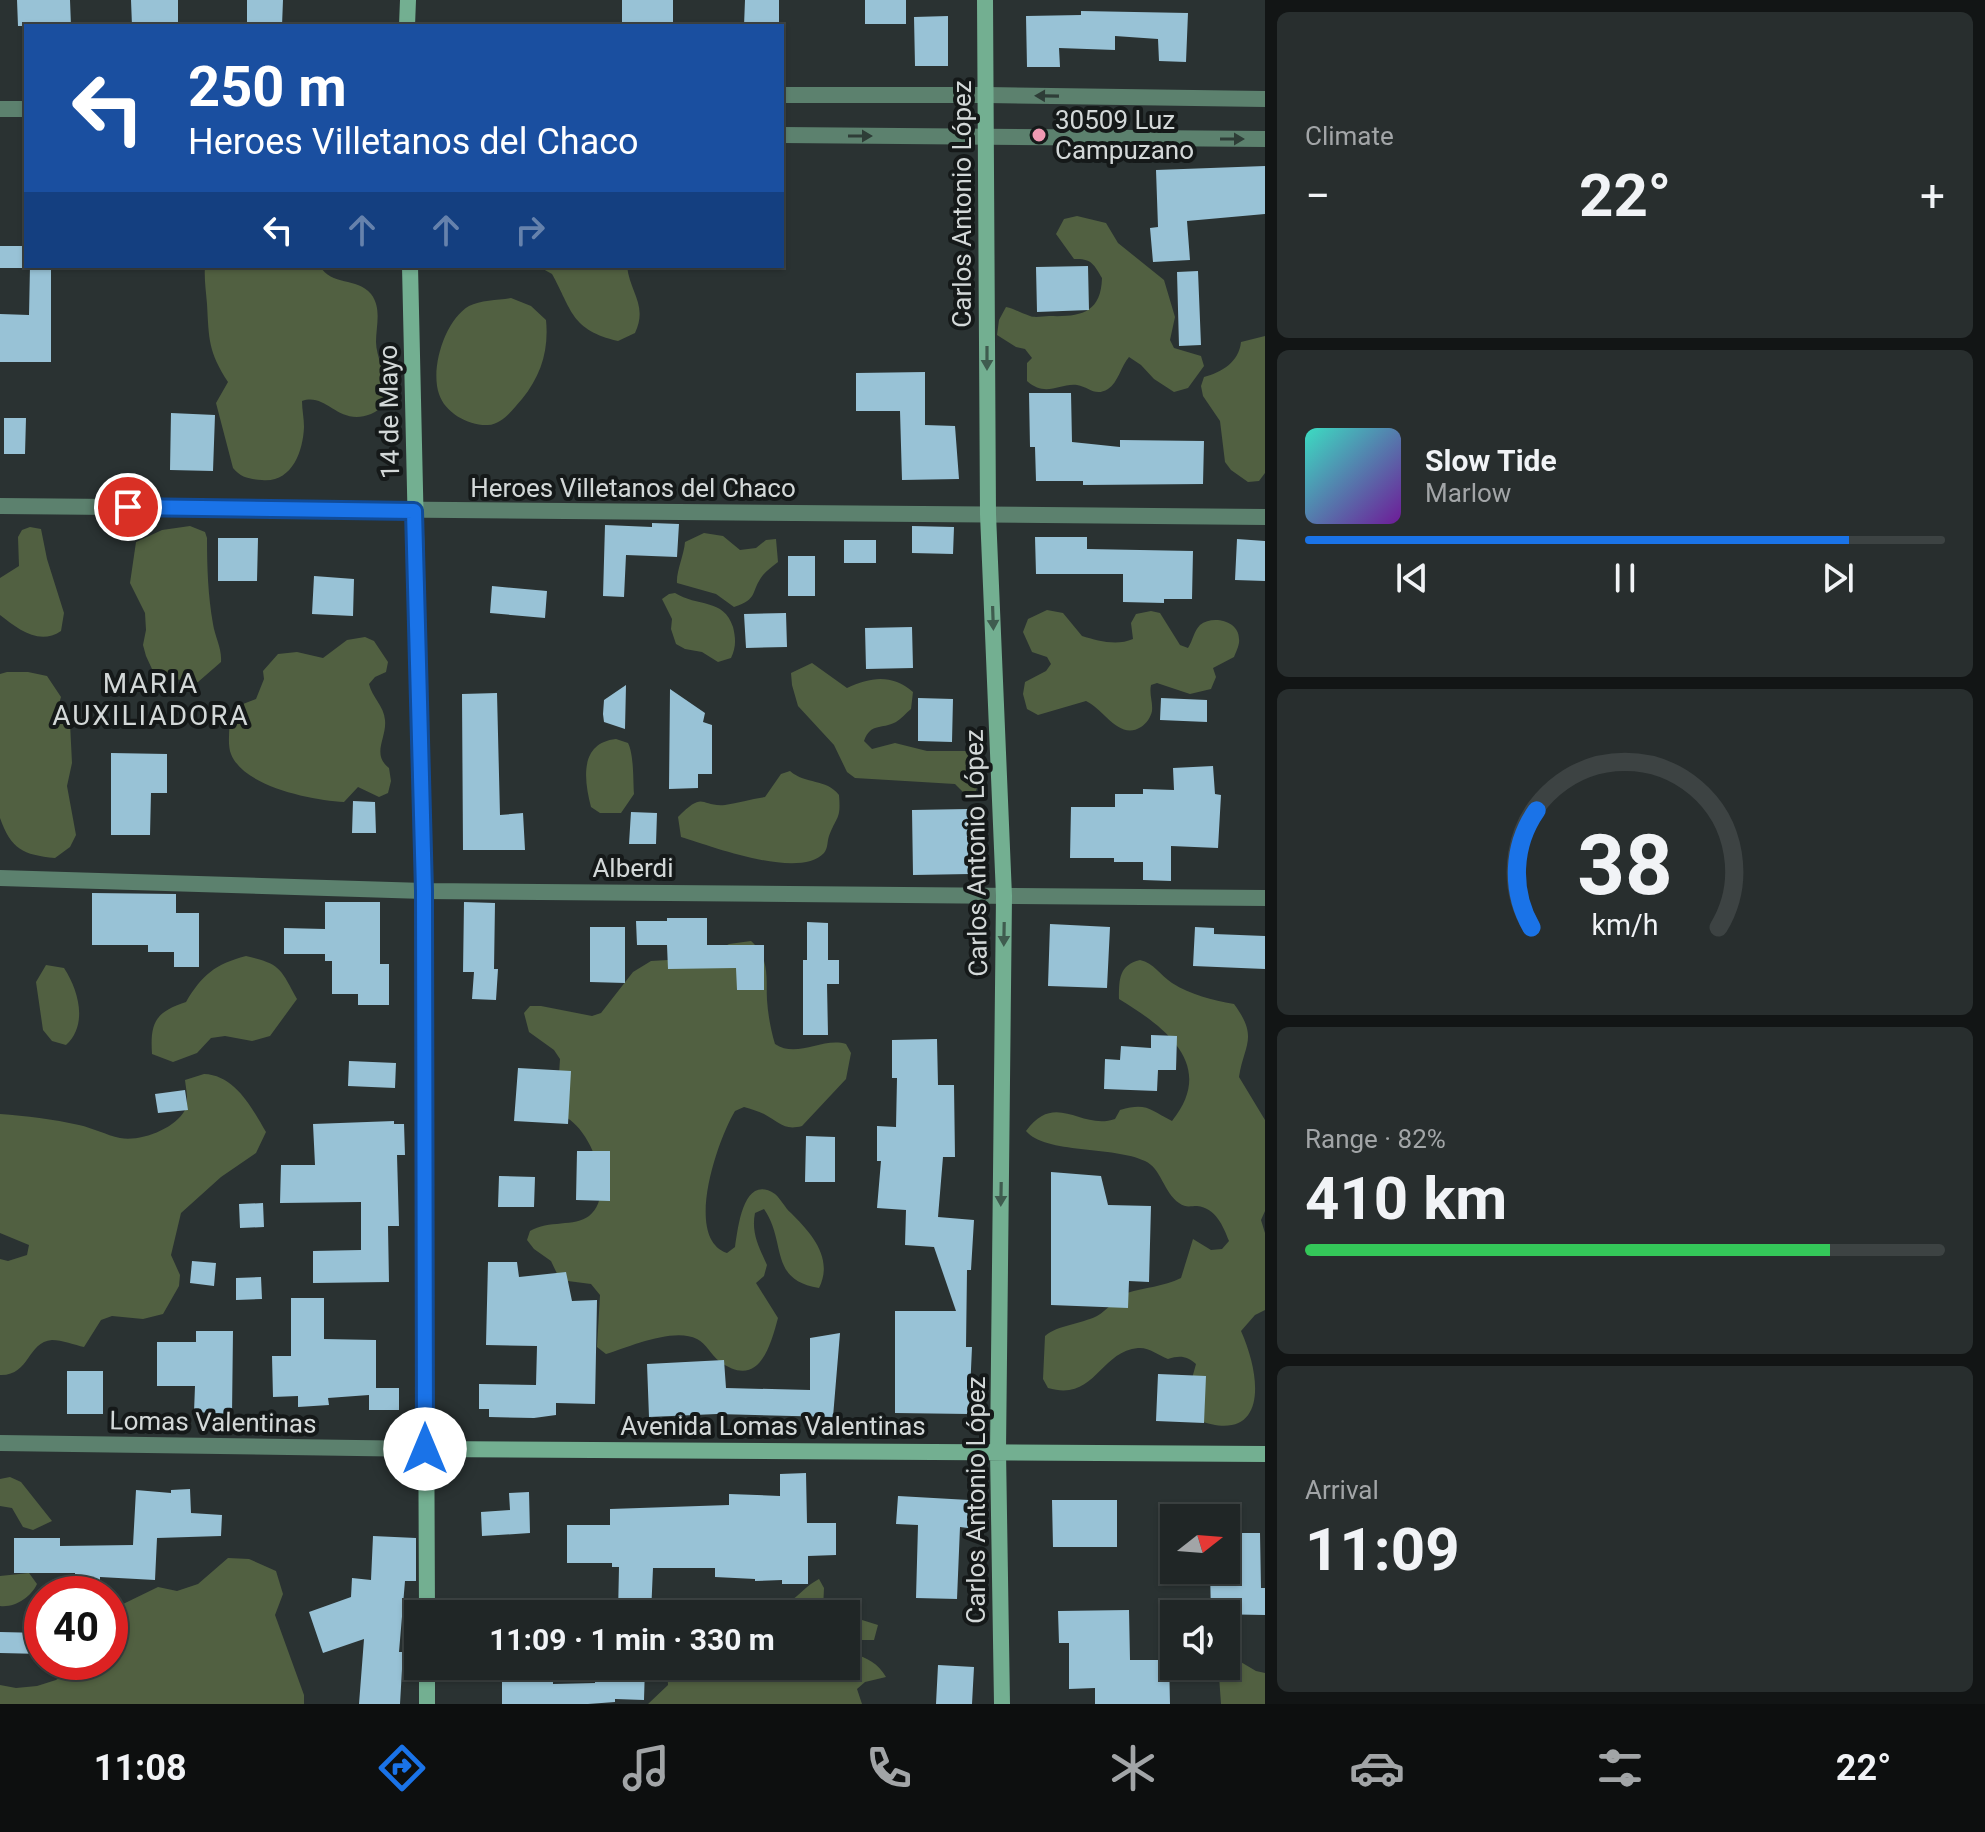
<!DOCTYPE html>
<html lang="en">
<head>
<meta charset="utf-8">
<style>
	:root { --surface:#202626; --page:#282e2e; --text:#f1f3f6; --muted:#a2a5a7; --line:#3d4343; --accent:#1a73e8 }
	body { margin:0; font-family:Roboto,sans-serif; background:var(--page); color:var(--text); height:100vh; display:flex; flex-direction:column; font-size:30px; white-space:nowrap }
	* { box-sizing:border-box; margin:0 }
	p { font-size:26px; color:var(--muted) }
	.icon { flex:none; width:44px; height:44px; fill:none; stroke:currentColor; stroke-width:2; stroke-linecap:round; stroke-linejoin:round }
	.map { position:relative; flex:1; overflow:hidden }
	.panel { display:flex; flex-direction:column; gap:12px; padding:12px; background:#121515; width:720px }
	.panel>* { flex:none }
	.top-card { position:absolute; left:24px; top:24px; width:760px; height:244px; border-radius:0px; box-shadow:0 2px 6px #0004,0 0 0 2px var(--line); background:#1a4fa0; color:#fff; overflow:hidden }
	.needle { width:52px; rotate:73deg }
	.fabs { position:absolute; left:1160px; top:1504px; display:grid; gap:16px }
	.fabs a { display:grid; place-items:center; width:80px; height:80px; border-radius:0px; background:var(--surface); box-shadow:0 2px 6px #0004,0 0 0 2px var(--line); font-size:40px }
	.speed { position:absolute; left:24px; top:1576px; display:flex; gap:16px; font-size:40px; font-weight:700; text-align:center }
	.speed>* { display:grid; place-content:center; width:104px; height:104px; border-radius:50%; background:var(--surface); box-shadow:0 2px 6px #0004,0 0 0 2px var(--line); line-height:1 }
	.speed .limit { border:12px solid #d22; background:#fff; color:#111 }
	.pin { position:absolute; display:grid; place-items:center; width:68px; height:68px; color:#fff; margin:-34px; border:4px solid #fff; border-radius:50%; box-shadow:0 2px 8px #0007 }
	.me { position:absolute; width:88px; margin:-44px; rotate:0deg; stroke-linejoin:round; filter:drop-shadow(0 0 6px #0008) }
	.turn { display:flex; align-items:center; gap:28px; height:168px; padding:0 32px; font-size:36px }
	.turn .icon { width:104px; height:104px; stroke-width:2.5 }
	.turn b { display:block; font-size:56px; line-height:68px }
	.lanes { display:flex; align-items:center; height:76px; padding:0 32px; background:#0003; justify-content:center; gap:40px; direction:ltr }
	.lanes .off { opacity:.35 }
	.big { font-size:60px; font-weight:700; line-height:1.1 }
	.panel .widget { flex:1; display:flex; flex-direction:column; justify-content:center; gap:12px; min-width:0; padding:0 28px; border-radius:12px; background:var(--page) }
	.panel .dial { align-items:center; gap:0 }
	.dial svg { height:208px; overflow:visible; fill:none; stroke:var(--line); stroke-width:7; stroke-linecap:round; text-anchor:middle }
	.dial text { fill:var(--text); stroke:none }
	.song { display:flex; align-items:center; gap:24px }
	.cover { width:96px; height:96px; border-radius:12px; background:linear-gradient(135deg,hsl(170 70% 55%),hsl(280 70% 35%)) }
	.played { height:8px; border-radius:4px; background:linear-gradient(90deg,var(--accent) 85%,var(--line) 85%) }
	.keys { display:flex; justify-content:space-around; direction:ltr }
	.heat { display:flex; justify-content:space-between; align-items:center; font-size:44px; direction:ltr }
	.charge { height:12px; border-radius:6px; background:linear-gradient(90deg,#34c759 82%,var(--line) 0) }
	.trip { position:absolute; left:404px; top:1600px; width:456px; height:80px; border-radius:0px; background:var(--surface); box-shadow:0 2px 6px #0004,0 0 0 2px var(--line); font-weight:700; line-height:80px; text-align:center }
	.menu { display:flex; height:128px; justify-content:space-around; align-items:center; background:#0d0f0f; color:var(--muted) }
	.menu .icon { width:56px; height:56px }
	.menu .on { color:var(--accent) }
	.menu b { font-size:36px; color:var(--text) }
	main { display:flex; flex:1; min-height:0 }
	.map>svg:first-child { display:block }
	.green { fill:#516041 }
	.building { fill:#98c2d6 }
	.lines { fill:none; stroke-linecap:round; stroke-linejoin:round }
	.street { stroke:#5c816e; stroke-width:16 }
	.secondary { stroke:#73af91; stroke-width:16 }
	.oneway { fill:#2e3d37 }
	.oneway2 { fill:#3f5c4f }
	.route-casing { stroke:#114b97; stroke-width:20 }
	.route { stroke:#1a73e8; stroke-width:14 }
	.poi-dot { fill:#f19ab3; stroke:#151919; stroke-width:3 }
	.labels { text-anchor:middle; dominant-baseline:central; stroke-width:8; stroke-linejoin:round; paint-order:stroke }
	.poi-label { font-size:26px; fill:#d3d8d8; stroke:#151919; text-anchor:start }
	.street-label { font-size:26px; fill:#d3d8d8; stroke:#151919 }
	.neighbourhood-label { font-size:28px; letter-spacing:2px; fill:#d3d8d8; stroke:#151919 }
</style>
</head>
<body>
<main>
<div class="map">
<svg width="1265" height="1704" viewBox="0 0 1265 1704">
	<rect width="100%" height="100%" fill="#2a3232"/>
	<path class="green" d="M1077 216 1106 223 1118 243 1164 280 1175 317 1170 340 1174 348 1201 356 1204 366 1188 388 1174 392 1154 379 1141 365 1129 357C1121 366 1118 383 1108 389 1095 397 1089 387 1077 385 1059 383 1046 398 1027 381V363L1032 358 1025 349 1016 347 997 335 999 320 1006 307C1015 309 1021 313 1030 316 1035 318 1044 316 1049 316 1079 317 1101 314 1102 278 1094 264 1091 258 1074 259L1056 234 1064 219Z
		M205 266H320C331 286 357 277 371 294 382 308 376 326 376 342 376 364 402 401 371 414 338 427 327 392 302 401 302 410 304 418 304 427 303 453 291 483 262 480 250 479 241 478 233 468L216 403 228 382C208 351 209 339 207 304 206 291 204 279 205 266Z
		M510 266H627C630 293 648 305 635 333L618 341C571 330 572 310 552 274L543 269Z
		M511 298 531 306 546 320C549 350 541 376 522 399 513 409 503 424 488 425 469 426 445 413 439 394 430 368 445 320 469 306 480 300 498 300 511 298Z
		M1265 336V473L1259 481 1248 482 1231 470 1225 462 1220 421 1203 396 1201 386 1204 377C1222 372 1239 362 1241 342Z
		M190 526 205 532 207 538C207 568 208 595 213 624 215 637 222 648 221 662L198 682 166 678 152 669 146 656 143 645 146 630 145 613 130 583 136 542 162 530Z
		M30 527 41 529 47 559 64 613 61 631C39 646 18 629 0 615V578L19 566 18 537 22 530Z
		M704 533 723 536 740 550 756 548 766 540 776 539 778 562C773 566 767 570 763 575 750 592 759 599 734 607L716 594 677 583C676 572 684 555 685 542Z
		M675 593C697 607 724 598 733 627 736 639 736 648 731 658L718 662 702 652 685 649 676 644 671 629 672 619 662 599 669 594Z
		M1047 610 1063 613 1082 636C1098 641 1117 646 1133 639L1131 623 1136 614 1151 611 1160 613 1180 645 1188 648C1193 640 1194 631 1200 625 1212 615 1239 620 1239 639 1240 644 1236 652 1234 657L1213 668 1216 677 1211 689 1190 694 1157 683 1151 685C1149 694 1153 702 1152 711 1151 717 1146 724 1141 727 1119 741 1104 709 1086 701L1038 715 1027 709 1023 694 1025 682 1046 671 1051 664 1047 657 1032 652 1023 632 1028 619Z
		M365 637 374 641 388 662 386 672 375 677 369 684C372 697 384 706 385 720 387 738 371 754 389 768L391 781 388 793 379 797 358 787 344 802C312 800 244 787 231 754 227 744 230 727 230 715L243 704 256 699 264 679 263 671 278 654 297 652 323 658 347 640Z
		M812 663 847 688C871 677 892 674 913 692L911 709C906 713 901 719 896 722 881 730 871 722 864 741L872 749 895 743 927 751H967L979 780 975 795 967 796 955 784 855 778 847 772 834 745 798 706 792 685 791 673Z
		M7 672H28L47 676 61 697 58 707 70 723 72 763 67 786 76 835 70 847 55 858C23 855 11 849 0 818V674Z
		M616 739 628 743C634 755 633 780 634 794L621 813H600L591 807C584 780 579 743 616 739Z
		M790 771C806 785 826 778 839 795 841 820 837 815 829 836 827 842 828 848 824 853 799 880 711 846 681 837L678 817C705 790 699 807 725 805 738 803 751 799 765 797L781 774Z
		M751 941C770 958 766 978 767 1000 768 1015 771 1031 775 1044 797 1059 822 1037 846 1044L851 1053 846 1079 802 1126C784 1131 779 1122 764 1114 758 1111 751 1109 744 1107L735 1111C718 1139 683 1238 727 1253L735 1247C738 1229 743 1173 775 1194 781 1199 785 1208 791 1213 811 1233 834 1258 819 1288 768 1280 787 1242 764 1209L755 1213C751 1233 759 1247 767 1265L764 1276 756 1283 778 1318C770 1348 758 1390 719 1361 712 1356 706 1343 697 1339 674 1327 629 1347 606 1354L597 1347 600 1295 591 1284 560 1280 551 1261 534 1249 527 1240 530 1231C548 1220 575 1227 589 1216 616 1195 592 1132 567 1118L558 1090 560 1059 554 1050 529 1032 524 1013 530 1006H541L592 1016 601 1013 633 972 651 961 702 958 729 944Z
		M246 956C281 964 280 968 297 999L270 1036 252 1041 225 1036 211 1038 197 1053 173 1062 152 1054C150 1023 155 1012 186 1002 202 975 215 964 246 956Z
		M1140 960C1154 963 1160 975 1172 983 1191 995 1212 1000 1234 1004 1259 1038 1244 1044 1239 1077L1265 1120V1211L1261 1220 1265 1233V1310L1255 1315 1241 1331C1264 1383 1265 1445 1197 1420L1188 1393 1196 1364C1187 1356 1180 1355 1168 1359 1158 1355 1149 1347 1138 1348 1099 1352 1095 1402 1048 1388L1043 1379 1045 1336C1058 1325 1081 1324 1097 1316 1108 1310 1117 1296 1127 1293 1145 1287 1163 1287 1181 1278L1193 1239 1211 1250 1222 1249 1229 1241C1223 1226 1216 1208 1197 1206 1190 1206 1186 1208 1179 1203 1164 1193 1161 1168 1145 1161 1114 1146 1045 1154 1026 1131 1056 1090 1081 1131 1115 1119L1120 1110C1147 1102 1150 1110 1172 1121 1217 1065 1165 1027 1119 999 1119 979 1119 965 1140 960Z
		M46 965 64 968C79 991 88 1025 66 1045L52 1041 43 1030 36 982Z
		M204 1074C235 1075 252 1108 266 1132L256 1153 221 1177 181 1213 171 1255 180 1275 179 1286 163 1314 143 1319 112 1316 101 1320 84 1347C75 1345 62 1340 52 1340 27 1342 30 1376 0 1375V1259L8 1261 27 1255 29 1245 0 1233V1114C26 1116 53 1119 79 1125 93 1128 106 1135 120 1138 140 1142 175 1129 185 1110 189 1101 186 1089 185 1080Z
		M10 1477 21 1482 52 1521 33 1530 23 1527 12 1508 0 1506V1479Z
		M228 1558 249 1559 276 1571 283 1594 275 1615 304 1695V1704H0V1685L16 1688 37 1686 56 1680 81 1662H110V1628L121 1605 158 1587 177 1591 198 1584Z
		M29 1573 37 1584C31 1597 15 1608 0 1606V1576Z
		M819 1579 824 1588 823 1610 842 1614H725C740 1606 754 1615 770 1611 795 1604 800 1589 819 1579Z
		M846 1615 878 1625 874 1640H853L846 1637Z
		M853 1653C868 1659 878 1663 886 1677L865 1682 857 1689 862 1704H648L668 1685 667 1666H846V1655Z
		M1234 1658 1256 1671 1265 1673V1704H1221L1219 1676 1226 1669V1663Z"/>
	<path class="building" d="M17 0H70L71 26H18Z
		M131 0H178V26H132Z
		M247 0H283L282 26H247Z
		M622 0H673V26H622Z
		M745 0H779V26H744Z
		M865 0H906V24H865Z
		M1081 11 1188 13 1186 62 1159 61 1158 39 1115 36V50L1059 48 1060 67H1027L1026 16 1081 15Z
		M948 16V66H915L914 17Z
		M1265 166V214L1187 221 1190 260 1153 262 1150 228 1158 227 1156 170Z
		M0 246H26V268H0Z
		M30 266H51V362H0V314L29 315Z
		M1088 266 1089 310 1037 312 1036 267Z
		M1198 271 1201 345 1179 346 1177 272Z
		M925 372V425L955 426 959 479 902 480 900 411H856V373Z
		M1029 393H1071L1072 442 1120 447V440L1204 441 1203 484 1083 485V481H1036L1035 447H1030Z
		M171 413 215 415 213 471 170 470Z
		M4 418H26L25 454H4Z
		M652 523 679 524 677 557 626 555 624 597 603 596 605 525 652 527Z
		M912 526 954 527 953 554 912 553Z
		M1035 537H1087V549L1193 551 1192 599H1164V603L1123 602V574H1036Z
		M218 538H258L257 581H218Z
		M1237 539 1265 541V581L1235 580Z
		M844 540H876V563H844Z
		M788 556H815V596H788Z
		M314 576 354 579 353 616 312 614Z
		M492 586 547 591 545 618 490 613Z
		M786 613 787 647 746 648 744 614Z
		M912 627 913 668 866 669 865 628Z
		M626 685 625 729 604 722 603 714 604 700Z
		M670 689 705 713 703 722 712 725V774H698V788L669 789Z
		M497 693 500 815 523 813 525 850H463L462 694Z
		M918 698 953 699 952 742 918 741Z
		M1161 698 1207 700V722L1160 720Z
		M111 753 167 754V793H151L150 835H111Z
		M1213 766 1215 794 1221 795 1218 848 1171 846V881L1143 880V862H1114V858H1070L1071 807H1115V794H1143V789L1174 790 1173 768Z
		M353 801 375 802 376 833H352Z
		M968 809 970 874 913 875 912 810Z
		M631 812 657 813 656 844H629Z
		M92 893 176 894V913H199V967H174V952H148V945H92Z
		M325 902H380V964H389V1005H358V994H332V961H325V954H284V928L325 929Z
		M464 902 495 903 494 969H498L496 1000 472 999 474 972H463Z
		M667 918H707V945H764V990H737L736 968 668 969 667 945H637L636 921H667Z
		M807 922 828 923V960H839V984H827L828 1035H803V960H807Z
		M1050 924 1110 927 1107 988 1048 986Z
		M590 927H625V983L590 982Z
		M1195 927 1214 928V934L1265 936V969L1193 966Z
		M1151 1035 1177 1036 1176 1070H1158L1157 1091 1104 1089 1105 1059 1120 1060 1121 1046 1151 1048Z
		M937 1039 938 1085H954L955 1157H943L938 1217 974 1220 971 1270H967L966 1347H972L969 1414 895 1413V1311H956L934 1247 905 1245 906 1210 877 1208 881 1161H877V1126L896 1127 897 1078H892V1040Z
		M349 1061 396 1063 395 1088 348 1086Z
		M518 1068 571 1071 568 1124 514 1121Z
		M185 1090 188 1110 158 1113 155 1094Z
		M394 1121V1124H404L405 1155H397L399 1226H388L389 1282 313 1283V1251L361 1250V1202L280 1203 281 1165H315L313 1124Z
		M806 1136 835 1137V1182H805Z
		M577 1151H610V1201L576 1200Z
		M1051 1172 1101 1176 1108 1205 1151 1206 1149 1282 1129 1281 1128 1308 1051 1305Z
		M499 1176 535 1177 534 1207H498Z
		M263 1203 264 1227 240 1228 239 1204Z
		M192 1261 216 1263 214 1286 190 1283Z
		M488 1262H517L519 1277 566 1272 572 1301 597 1300 595 1404 556 1403V1415L534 1418 489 1417V1409H479V1384L536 1385 537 1346 486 1345Z
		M261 1277 262 1299 236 1300V1278Z
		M291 1298H324V1339L376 1340V1388H399V1410H369V1395L328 1398 329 1405 298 1407V1396L273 1397 272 1356H291Z
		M196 1331H233L232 1414 194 1412 195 1386H157V1342H196Z
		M840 1333 833 1417 717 1414 649 1417 647 1364 724 1360 726 1388 810 1390V1338Z
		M67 1371H103V1414H67Z
		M1158 1374 1206 1376 1204 1423 1156 1421Z
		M806 1473 807 1523H836V1555L808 1556V1584H782V1580L755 1581V1579L715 1577V1568H653L651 1614H618L619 1567H612V1563H567V1525H610V1509L729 1505V1494L780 1496V1474Z
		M190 1489 191 1513 222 1515 221 1536 157 1538 155 1580 100 1577V1594H75V1573H14V1538H60V1546L133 1545 136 1490 171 1493V1490Z
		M529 1492 530 1533 482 1536 481 1512 510 1510 509 1493Z
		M898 1496 969 1500 968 1528 960 1527 957 1599 916 1598 918 1525 896 1524Z
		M1052 1500H1117V1547H1053Z
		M1226 1533H1260L1261 1588H1265V1615L1211 1614 1210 1570H1226Z
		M373 1536 416 1538V1581H405L399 1652H403L400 1704H359L364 1639 323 1653 309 1612 351 1597 352 1578 371 1580Z
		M1129 1610 1130 1660H1169L1170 1704H1095V1688L1069 1689V1643H1059L1058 1611Z
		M0 1632 42 1633V1654L0 1653Z
		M938 1665 974 1667 972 1704H936Z
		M595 1666H645L644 1700 615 1699V1702L588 1704H502V1674H553V1684L595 1683Z"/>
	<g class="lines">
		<path class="street" d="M782 95H986L1265 99
			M0 109H26
			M782 135 1265 139
			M0 506 1265 517
			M0 878 424 891 1265 898
			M0 1443 425 1449"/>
		<path class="secondary" d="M985 0 988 514 1004 896 998 1451 1002 1704
			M407 26 408 0
			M410 266 424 891 427 1614
			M425 1449 1265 1454
			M427 1704V1666"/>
	</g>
	<defs><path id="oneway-solid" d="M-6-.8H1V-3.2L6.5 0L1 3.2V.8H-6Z" transform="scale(2)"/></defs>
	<g class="oneway">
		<use href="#oneway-solid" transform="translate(1047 96) rotate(-179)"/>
		<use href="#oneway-solid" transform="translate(860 136)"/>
		<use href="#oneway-solid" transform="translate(1232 139)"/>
	</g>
	<g class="oneway2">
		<use href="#oneway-solid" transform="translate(987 358) rotate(90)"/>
		<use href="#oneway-solid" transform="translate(993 618) rotate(88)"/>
		<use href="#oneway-solid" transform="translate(1004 934) rotate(91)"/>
		<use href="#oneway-solid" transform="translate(1001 1194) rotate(91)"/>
	</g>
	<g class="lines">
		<defs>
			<path id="route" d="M128 507 414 511 424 891 425 1449"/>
		</defs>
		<use href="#route" class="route-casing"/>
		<use href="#route" class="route"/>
	</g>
	<circle class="poi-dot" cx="1039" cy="135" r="8"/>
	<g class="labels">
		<g class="poi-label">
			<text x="1055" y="120">30509 Luz<tspan x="1055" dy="30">Campuzano</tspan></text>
		</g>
		<g class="street-label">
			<text transform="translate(962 204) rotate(-90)">Carlos Antonio López</text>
			<text transform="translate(389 412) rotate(-91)">14 de Mayo</text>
			<text x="633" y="488">Heroes Villetanos del Chaco</text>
			<text transform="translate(976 853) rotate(-91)">Carlos Antonio López</text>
			<text x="633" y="868">Alberdi</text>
			<text transform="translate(213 1422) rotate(1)">Lomas Valentinas</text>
			<text x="773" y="1426">Avenida Lomas Valentinas</text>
			<text transform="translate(976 1500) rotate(-90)">Carlos Antonio López</text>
		</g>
		<g class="neighbourhood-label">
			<text x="151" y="683">MARIA<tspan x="151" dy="32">AUXILIADORA</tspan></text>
		</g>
	</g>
</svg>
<div class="fabs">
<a><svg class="needle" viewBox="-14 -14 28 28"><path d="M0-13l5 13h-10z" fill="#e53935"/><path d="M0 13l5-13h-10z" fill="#a2a5a7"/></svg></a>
<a><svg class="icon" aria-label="sound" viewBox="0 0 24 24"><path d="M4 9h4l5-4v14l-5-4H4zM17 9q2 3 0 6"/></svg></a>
</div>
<div class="speed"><div class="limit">40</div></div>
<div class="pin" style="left:128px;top:507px;background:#d93025"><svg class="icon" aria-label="arrive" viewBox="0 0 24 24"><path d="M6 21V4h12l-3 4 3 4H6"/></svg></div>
<svg class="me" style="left:425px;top:1449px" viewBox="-20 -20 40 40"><circle r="19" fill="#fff"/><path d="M0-13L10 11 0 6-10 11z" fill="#1a73e8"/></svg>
<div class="trip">11:09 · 1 min · 330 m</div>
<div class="top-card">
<div class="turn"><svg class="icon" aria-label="left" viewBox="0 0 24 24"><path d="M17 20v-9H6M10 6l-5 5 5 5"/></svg><div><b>250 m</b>Heroes Villetanos del Chaco</div></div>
<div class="lanes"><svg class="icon" aria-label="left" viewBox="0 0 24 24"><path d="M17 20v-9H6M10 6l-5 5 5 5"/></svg><svg class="icon off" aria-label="ahead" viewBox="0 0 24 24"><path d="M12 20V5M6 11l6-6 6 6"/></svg><svg class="icon off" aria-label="ahead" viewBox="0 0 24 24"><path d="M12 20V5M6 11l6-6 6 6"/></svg><svg class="icon off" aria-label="right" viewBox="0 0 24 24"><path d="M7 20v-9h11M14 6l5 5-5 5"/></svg></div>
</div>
</div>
<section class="panel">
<div class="widget"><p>Climate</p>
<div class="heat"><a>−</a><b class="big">22°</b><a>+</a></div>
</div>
<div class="widget">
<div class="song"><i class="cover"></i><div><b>Slow Tide</b><p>Marlow</p></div></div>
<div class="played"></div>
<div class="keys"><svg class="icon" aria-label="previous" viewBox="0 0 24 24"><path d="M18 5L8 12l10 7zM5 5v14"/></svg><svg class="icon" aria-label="pause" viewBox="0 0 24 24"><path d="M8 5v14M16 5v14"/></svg><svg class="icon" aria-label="next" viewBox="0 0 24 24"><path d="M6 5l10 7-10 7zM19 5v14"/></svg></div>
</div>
<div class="widget dial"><svg viewBox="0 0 100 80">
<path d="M14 69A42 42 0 1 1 86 69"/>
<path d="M14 69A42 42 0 0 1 16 24" stroke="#1a73e8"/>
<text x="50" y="56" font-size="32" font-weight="700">38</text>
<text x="50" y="72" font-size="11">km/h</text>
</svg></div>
<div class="widget"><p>Range · 82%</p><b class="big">410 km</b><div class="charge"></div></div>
<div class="widget"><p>Arrival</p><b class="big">11:09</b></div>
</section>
</main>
<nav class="menu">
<b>11:08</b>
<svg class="icon on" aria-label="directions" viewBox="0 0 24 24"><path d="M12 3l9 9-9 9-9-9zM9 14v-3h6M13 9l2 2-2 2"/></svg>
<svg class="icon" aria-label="music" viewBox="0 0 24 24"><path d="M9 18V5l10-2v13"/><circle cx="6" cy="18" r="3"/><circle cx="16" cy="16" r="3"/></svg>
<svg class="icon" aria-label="phone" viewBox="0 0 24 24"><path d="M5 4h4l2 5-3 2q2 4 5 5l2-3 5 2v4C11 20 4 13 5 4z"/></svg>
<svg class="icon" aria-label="climate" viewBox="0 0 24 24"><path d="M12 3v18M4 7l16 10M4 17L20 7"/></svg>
<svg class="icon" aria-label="car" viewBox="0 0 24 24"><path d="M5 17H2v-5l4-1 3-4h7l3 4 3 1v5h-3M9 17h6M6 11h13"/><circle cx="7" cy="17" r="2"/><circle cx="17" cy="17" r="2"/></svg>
<svg class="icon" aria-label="filters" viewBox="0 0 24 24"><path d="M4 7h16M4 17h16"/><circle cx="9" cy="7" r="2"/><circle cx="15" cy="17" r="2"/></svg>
<b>22°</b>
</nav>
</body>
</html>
